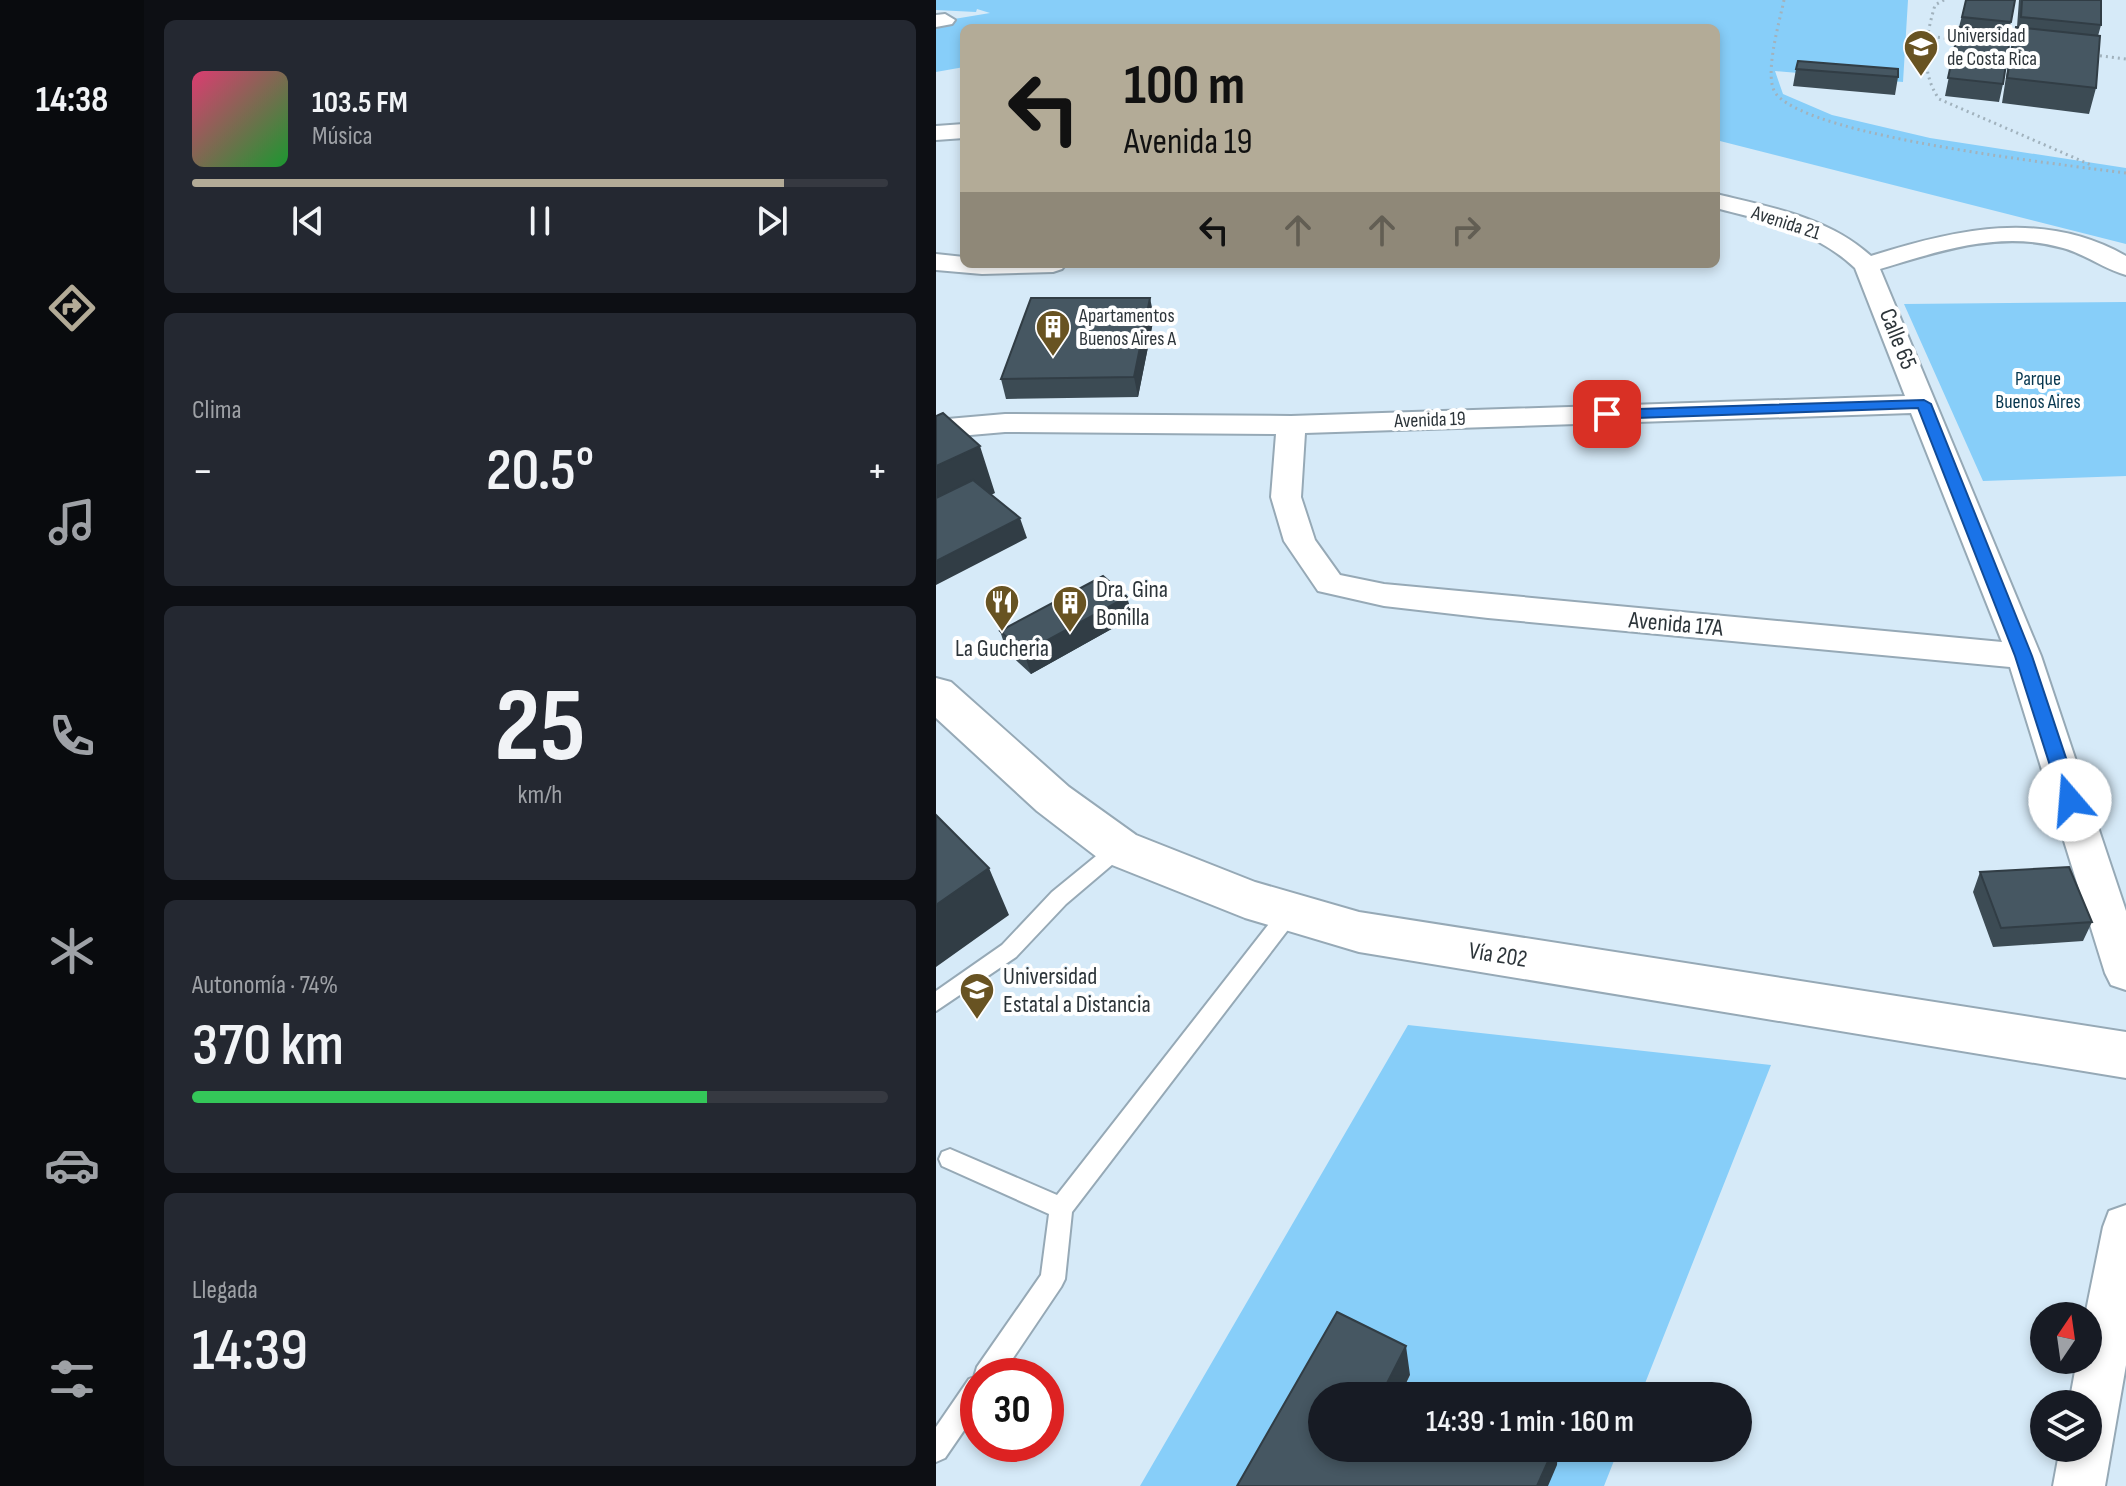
<!DOCTYPE html>
<html lang="es">
<head>
<meta charset="utf-8">
<style>
	:root { --surface:#171b24; --page:#242831; --text:#f1f3f6; --muted:#9ea1a6; --line:#363941; --accent:#b3ab97 }
	body { margin:0; font-family:"Sofia Sans Condensed",sans-serif; background:var(--page); color:var(--text); height:100vh; display:flex; flex-direction:column; font-size:30px; white-space:nowrap }
	* { box-sizing:border-box; margin:0 }
	p { font-size:26px; color:var(--muted) }
	.icon { flex:none; width:44px; height:44px; fill:none; stroke:currentColor; stroke-width:2; stroke-linecap:round; stroke-linejoin:round }
	.map { position:relative; flex:1; overflow:hidden }
	.drawer { display:flex; flex-direction:column; gap:20px; padding:20px; background:#0d0f14; width:792px }
	.drawer>* { flex:none }
	.guide { position:absolute; left:24px; top:24px; width:760px; height:244px; border-radius:12px; box-shadow:0 4px 12px #0003; background:#b3ab97; color:#111; overflow:hidden }
	.needle { width:52px; rotate:13deg }
	.buttons { position:absolute; left:1094px; top:1302px; display:grid; gap:16px }
	.buttons a { display:grid; place-items:center; width:72px; height:72px; border-radius:50%; background:var(--surface); box-shadow:0 4px 12px #0003; font-size:40px }
	.speed { position:absolute; left:24px; top:1358px; display:flex; gap:16px; font-size:40px; font-weight:700; text-align:center }
	.speed>* { display:grid; place-content:center; width:104px; height:104px; border-radius:50%; background:var(--surface); box-shadow:0 4px 12px #0003; line-height:1 }
	.speed .limit { border:12px solid #d22; background:#fff; color:#111 }
	.pin { position:absolute; display:grid; place-items:center; width:68px; height:68px; color:#fff; margin:-34px; border-radius:16px; box-shadow:0 4px 12px #0006 }
	.me { position:absolute; width:88px; margin:-44px; rotate:342deg; stroke-linejoin:round; filter:drop-shadow(0 0 6px #0008) }
	.turn { display:flex; align-items:center; gap:28px; height:168px; padding:0 32px; font-size:36px }
	.turn .icon { width:104px; height:104px; stroke-width:2.5 }
	.turn b { display:block; font-size:56px; line-height:68px }
	.lanes { display:flex; align-items:center; height:76px; padding:0 32px; background:#0003; justify-content:center; gap:40px; direction:ltr }
	.lanes .off { opacity:.35 }
	.big { font-size:60px; font-weight:600; line-height:1.1 }
	.drawer .tile { flex:1; display:flex; flex-direction:column; justify-content:center; gap:12px; min-width:0; padding:0 28px; border-radius:12px; background:var(--page) }
	.drawer .dial { align-items:center; gap:0 }
	.dial b { font-size:104px; line-height:1 }
	.song { display:flex; align-items:center; gap:24px }
	.cover { width:96px; height:96px; border-radius:12px; background:linear-gradient(135deg,hsl(340 70% 55%),hsl(130 70% 35%)) }
	.played { height:8px; border-radius:4px; background:linear-gradient(90deg,var(--accent) 85%,var(--line) 85%) }
	.keys { display:flex; justify-content:space-around; direction:ltr }
	.heat { display:flex; justify-content:space-between; align-items:center; font-size:44px; direction:ltr }
	.charge { height:12px; border-radius:6px; background:linear-gradient(90deg,#34c759 74%,var(--line) 0) }
	.trip { position:absolute; left:372px; top:1382px; width:444px; height:80px; border-radius:40px; background:var(--surface); box-shadow:0 4px 12px #0003; font-weight:600; line-height:80px; text-align:center }
	main { display:flex; flex:1; min-height:0 }
	.dock { display:flex; flex-direction:column; width:144px; justify-content:space-around; align-items:center; background:#090b0e; color:var(--muted) }
	.dock .icon { width:56px; height:56px }
	.dock .current { color:var(--accent) }
	.dock b { font-size:36px; color:var(--text) }
	.map>svg:first-child { display:block }
	.green { fill:#87cef9 }
	.lines { fill:none; stroke-linecap:round; stroke-linejoin:round }
	.service-casing { stroke:#96a9b6; stroke-width:4 }
	.minor-casing { stroke:#96a9b6; stroke-width:4 }
	.secondary-casing { stroke:#96a9b6; stroke-width:4 }
	.path { stroke:#a1b2bd; stroke-width:3; stroke-dasharray:2 4; stroke-linecap:butt }
	.service { fill:#fff; fill-rule:evenodd }
	.minor { fill:#fff; fill-rule:evenodd }
	.secondary { fill:#fff; fill-rule:evenodd }
	.wall { fill:#3c4b54 }
	.shaded-wall { fill:#313d45 }
	.building { fill:#465762; stroke:#313d45; stroke-width:2 }
	.route { fill:#1a73e8; stroke:#114b97; stroke-width:2 }
	.labels { text-anchor:middle; dominant-baseline:central; stroke-width:8; stroke-linejoin:round; paint-order:stroke }
	.far-poi-label { font-size:20px; fill:#2d353a; stroke:#fff; text-anchor:start }
	.far-street-label { font-size:20px; fill:#2d353a; stroke:#fff }
	.far-park-label { font-size:20px; fill:#07374f; stroke:#fff }
	.street-label { font-size:24px; fill:#2d353a; stroke:#fff }
	.poi-label { font-size:24px; fill:#2d353a; stroke:#fff; text-anchor:start }
</style>
</head>
<body>
<main>
<nav class="dock">
<b>14:38</b>
<svg class="icon current" aria-label="directions" viewBox="0 0 24 24"><path d="M12 3l9 9-9 9-9-9zM9 14v-3h6M13 9l2 2-2 2"/></svg>
<svg class="icon" aria-label="music" viewBox="0 0 24 24"><path d="M9 18V5l10-2v13"/><circle cx="6" cy="18" r="3"/><circle cx="16" cy="16" r="3"/></svg>
<svg class="icon" aria-label="phone" viewBox="0 0 24 24"><path d="M5 4h4l2 5-3 2q2 4 5 5l2-3 5 2v4C11 20 4 13 5 4z"/></svg>
<svg class="icon" aria-label="climate" viewBox="0 0 24 24"><path d="M12 3v18M4 7l16 10M4 17L20 7"/></svg>
<svg class="icon" aria-label="car" viewBox="0 0 24 24"><path d="M5 17H2v-5l4-1 3-4h7l3 4 3 1v5h-3M9 17h6M6 11h13"/><circle cx="7" cy="17" r="2"/><circle cx="17" cy="17" r="2"/></svg>
<svg class="icon" aria-label="filters" viewBox="0 0 24 24"><path d="M4 7h16M4 17h16"/><circle cx="9" cy="7" r="2"/><circle cx="15" cy="17" r="2"/></svg>
</nav>
<section class="drawer">
<div class="tile">
<div class="song"><i class="cover"></i><div><b>103.5 FM</b><p>Música</p></div></div>
<div class="played"></div>
<div class="keys"><svg class="icon" aria-label="previous" viewBox="0 0 24 24"><path d="M18 5L8 12l10 7zM5 5v14"/></svg><svg class="icon" aria-label="pause" viewBox="0 0 24 24"><path d="M8 5v14M16 5v14"/></svg><svg class="icon" aria-label="next" viewBox="0 0 24 24"><path d="M6 5l10 7-10 7zM19 5v14"/></svg></div>
</div>
<div class="tile"><p>Clima</p>
<div class="heat"><a>−</a><b class="big">20.5°</b><a>+</a></div>
</div>
<div class="tile dial"><b>25</b><p>km/h</p></div>
<div class="tile"><p>Autonomía · 74%</p><b class="big">370 km</b><div class="charge"></div></div>
<div class="tile"><p>Llegada</p><b class="big">14:39</b></div>
</section>
<div class="map">
<svg width="1190" height="1486" viewBox="0 0 1190 1486">
	<rect width="100%" height="100%" fill="#d6eaf8"/>
	<path class="green" d="M0 0H972L967 82 839 71 847 94 896 115 994 138 1190 168V244L780 140V28H28V67L0 72V22L54 13 41 9 40 12 0 10Z
		M1190 302V476L1047 481 968 304Z
		M472 1025 835 1065 704 1396H464L474 1375 408 1341 326 1486H204Z
		M588 1448H683L668 1486H612Z"/>
	<g class="lines">
		<defs>
			<path id="service" d="M183 841 190 843 193 848 190 853 130 904 80 957 0 1011V991L66 945 116 892 176 843Z
				M354 904 361 906 364 912 361 918 136 1212 129 1279 125 1287 65 1376H42V1410L9 1458 0 1462V1427L33 1379 38 1377 41 1367 105 1275 113 1214 6 1166 3 1159 6 1152 14 1149 121 1195 347 906Z"/>
			<path id="minor" d="M9 14 19 20 16 24 0 27V15Z
				M28 124V138L0 140V126Z
				M780 194C834 207 892 217 935 256 1020 229 1108 209 1190 256V275C1168 269 1149 254 1127 248 1064 230 1004 251 944 269L1105 656 1190 911V990L1175 985 1169 973 1074 667 552 618 448 606 382 591 348 541 335 497 340 434 69 432 0 438V420L69 414 355 416 969 396 919 268C880 231 830 221 780 208ZM975 413 1066 642 448 584 404 575 379 540 365 497 369 433Z
				M0 254 28 257V264H130L126 269 117 272 46 274 0 270Z
				M1190 1205V1365L1169 1486H1117L1124 1448H1152V1404H1133L1141 1360H1152V1316H1149L1167 1227 1173 1211Z"/>
			<path id="secondary" d="M0 678 15 682 133 787 200 835 319 882 423 912 1190 1032V1078L423 952 309 918 166 861 101 811 0 718Z"/>
		</defs>
		<use href="#service" class="service-casing"/>
		<use href="#minor" class="minor-casing"/>
		<use href="#secondary" class="secondary-casing"/>
		<path class="path" d="M848 0C844 20 826 80 841 95 880 138 1124 164 1190 173
			M1008 0 999 5C990 36 983 70 1003 99L1155 165
			M990 36 1025 40
			M1158 55 1190 59"/>
		<use href="#service" class="service"/>
		<use href="#minor" class="minor"/>
		<use href="#secondary" class="secondary"/>
	</g>
	<path class="wall" d="M1030 0H1079L1073 32 1067 84 1063 102 1009 96 1023 27Z
		M1083 0H1165V25L1162 36 1160 88 1153 114 1066 103 1074 51 1080 27H1081Z
		M860 69 962 77 959 95 857 86Z
		M218 317 202 397 70 399 65 379Z
		M197 617 95 674 71 652 64 631Z
		M1044 872 1156 922 1147 941 1057 947 1037 892Z"/>
	<path class="shaded-wall" d="M214 298 218 317 202 397 198 377Z
		M44 446 59 493 0 522V447Z
		M84 518 91 538 0 585V561Z
		M191 597 197 617 95 674 88 653Z
		M53 868 73 915 0 967V905Z
		M470 1346 474 1375 464 1396 450 1385Z
		M618 1448H622L621 1465 612 1486H601Z"/>
	<path class="building" d="M1030 0H1079L1075 22 1026 17Z
		M1086 0H1165V25L1085 17Z
		M1023 27 1075 32 1067 84 1012 78Z
		M1080 27 1164 36 1160 88 1071 78Z
		M862 61 962 69V77L860 69Z
		M95 298H214L198 377 65 379Z
		M7 413 44 446 0 466V416Z
		M37 480 84 518 0 561V498Z
		M167 576 191 597 88 653 64 631Z
		M0 815 53 868 0 905Z
		M1133 867 1156 922 1065 928 1044 872Z
		M401 1312 470 1346 450 1385 471 1396H386V1448H618L601 1486H301Z"/>
	<path class="route" d="M988 400 995 404 1096 656 1144 800 1141 805H1128L1125 800 1079 656 982 408 671 419 664 414 671 410Z"/>
	<defs>
		<symbol id="university-pin" viewBox="-11 -11 22 30"><path d="M0 17L-7.5 6A9.5 9.5 0 1 1 7.5 6Z" fill="#685322" stroke="#fff"/><path d="M0-5L7-2L0 1L-7-2ZM-4 1L0 2.5L4 1V4Q0 6-4 4Z" fill="#fff"/></symbol>
		<symbol id="building-pin" viewBox="-11 -11 22 30"><path d="M0 17L-7.5 6A9.5 9.5 0 1 1 7.5 6Z" fill="#685322" stroke="#fff"/><path d="M-4-6H4V6H1V3H-1V6H-4ZM-2.5-4.3h1.7v1.8h-1.7ZM.8-4.3h1.7v1.8H.8ZM-2.5-1h1.7V.8h-1.7ZM.8-1h1.7V.8H.8Z" fill="#fff"/></symbol>
		<symbol id="restaurant-pin" viewBox="-11 -11 22 30"><path d="M0 17L-7.5 6A9.5 9.5 0 1 1 7.5 6Z" fill="#685322" stroke="#fff"/><path d="M-5-6h1v4h1v-4h1v4h1v-4h1v5L-1.5 .5V6h-2V.5L-5-1ZM5-6V6H3V1.5H1.5Q1.5-4 5-6Z" fill="#fff"/></symbol>
	</defs>
	<g fill-rule="evenodd">
		<use href="#university-pin" x="965" y="27" width="40" height="54"/>
		<use href="#building-pin" x="97" y="307" width="40" height="54"/>
		<use href="#restaurant-pin" x="46" y="582" width="40" height="54"/>
		<use href="#building-pin" x="114" y="583" width="40" height="54"/>
		<use href="#university-pin" x="21" y="970" width="40" height="54"/>
	</g>
	<g class="labels">
		<g class="far-poi-label">
			<text x="1011" y="36">Universidad<tspan x="1011" dy="23">de Costa Rica</tspan></text>
			<text x="143" y="316">Apartamentos<tspan x="143" dy="23">Buenos Aires A</tspan></text>
		</g>
		<g class="far-street-label">
			<text transform="translate(850 223) rotate(18)">Avenida 21</text>
			<text transform="translate(494 420) rotate(-2)">Avenida 19</text>
		</g>
		<g class="far-park-label">
			<text x="1102" y="379">Parque<tspan x="1102" dy="23">Buenos Aires</tspan></text>
		</g>
		<g class="street-label">
			<text transform="translate(962 339) rotate(68)">Calle 65</text>
			<text transform="translate(740 624) rotate(5)">Avenida 17A</text>
			<text transform="translate(562 955) rotate(9)">Vía 202</text>
		</g>
		<g class="poi-label">
			<text x="160" y="589">Dra. Gina<tspan x="160" dy="28">Bonilla</tspan></text>
			<text x="66" y="648" text-anchor="middle">La Gucheria</text>
			<text x="67" y="976">Universidad<tspan x="67" dy="28">Estatal a Distancia</tspan></text>
		</g>
	</g>
</svg>
<div class="buttons">
<a><svg class="needle" viewBox="-14 -14 28 28"><path d="M0-13l5 13h-10z" fill="#e53935"/><path d="M0 13l5-13h-10z" fill="#9ea1a6"/></svg></a>
<a><svg class="icon" aria-label="layers" viewBox="0 0 24 24"><path d="M12 4l9 5-9 5-9-5zM3 14l9 5 9-5"/></svg></a>
</div>
<div class="speed"><div class="limit">30</div></div>
<div class="pin" style="left:671px;top:414px;background:#d93025"><svg class="icon" aria-label="arrive" viewBox="0 0 24 24"><path d="M6 21V4h12l-3 4 3 4H6"/></svg></div>
<svg class="me" style="left:1134px;top:800px" viewBox="-20 -20 40 40"><circle r="19" fill="#fff"/><path d="M0-13L10 11 0 6-10 11z" fill="#1a73e8"/></svg>
<div class="trip">14:39 · 1 min · 160 m</div>
<div class="guide">
<div class="turn"><svg class="icon" aria-label="left" viewBox="0 0 24 24"><path d="M17 20v-9H6M10 6l-5 5 5 5"/></svg><div><b>100 m</b>Avenida 19</div></div>
<div class="lanes"><svg class="icon" aria-label="left" viewBox="0 0 24 24"><path d="M17 20v-9H6M10 6l-5 5 5 5"/></svg><svg class="icon off" aria-label="ahead" viewBox="0 0 24 24"><path d="M12 20V5M6 11l6-6 6 6"/></svg><svg class="icon off" aria-label="ahead" viewBox="0 0 24 24"><path d="M12 20V5M6 11l6-6 6 6"/></svg><svg class="icon off" aria-label="right" viewBox="0 0 24 24"><path d="M7 20v-9h11M14 6l5 5-5 5"/></svg></div>
</div>
</div>
</main>
</body>
</html>
